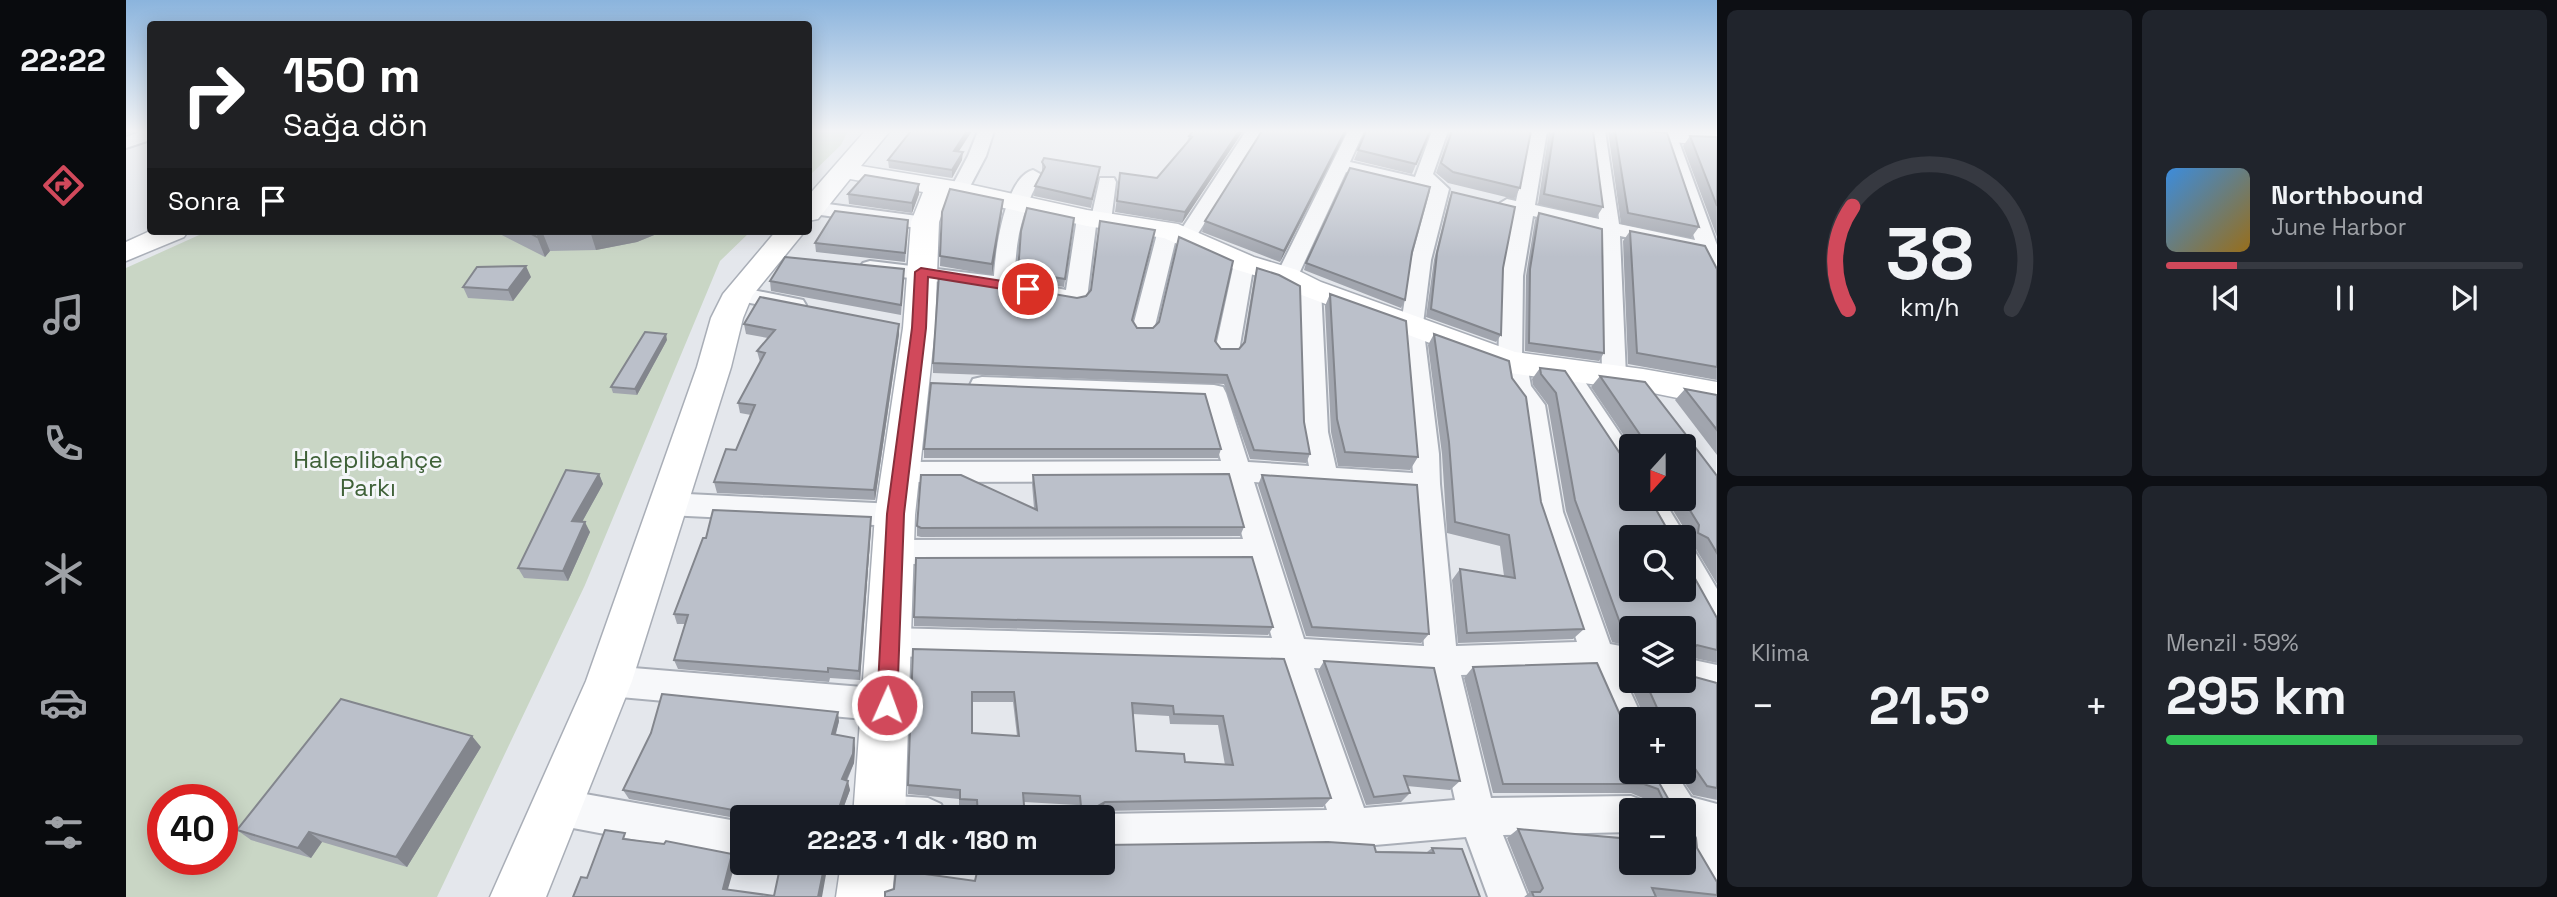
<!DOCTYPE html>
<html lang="tr">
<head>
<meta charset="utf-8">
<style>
	:root { --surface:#171b24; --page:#20242c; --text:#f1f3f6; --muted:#9ea1a6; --line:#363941; --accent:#d1495b }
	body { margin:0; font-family:"Space Grotesk",sans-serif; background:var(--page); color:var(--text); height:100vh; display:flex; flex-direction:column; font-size:26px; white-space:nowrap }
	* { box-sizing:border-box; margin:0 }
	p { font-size:23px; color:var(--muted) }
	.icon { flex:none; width:38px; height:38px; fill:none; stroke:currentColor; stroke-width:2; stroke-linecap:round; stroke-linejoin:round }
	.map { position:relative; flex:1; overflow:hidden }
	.panel { display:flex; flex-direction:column; gap:10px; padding:10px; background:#0d0f14; width:840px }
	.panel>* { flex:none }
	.hud { position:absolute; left:21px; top:21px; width:665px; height:214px; border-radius:7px; box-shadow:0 4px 18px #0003; background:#202124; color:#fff; overflow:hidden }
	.needle { width:46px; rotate:201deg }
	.tools { position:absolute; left:1493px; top:434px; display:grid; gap:14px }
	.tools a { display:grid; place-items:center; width:77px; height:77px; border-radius:7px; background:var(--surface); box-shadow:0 4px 18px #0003; font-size:35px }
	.speed { position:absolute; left:21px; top:784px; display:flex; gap:14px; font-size:35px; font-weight:700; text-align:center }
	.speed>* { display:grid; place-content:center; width:91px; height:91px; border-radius:50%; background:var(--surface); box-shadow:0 4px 18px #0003; line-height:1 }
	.speed .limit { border:10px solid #d22; background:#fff; color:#111 }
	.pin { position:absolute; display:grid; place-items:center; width:60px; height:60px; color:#fff; margin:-30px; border:4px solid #fff; border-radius:50%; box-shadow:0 2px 7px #0007 }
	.me { position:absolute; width:77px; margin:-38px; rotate:2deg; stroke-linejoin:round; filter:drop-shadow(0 0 5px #0008) }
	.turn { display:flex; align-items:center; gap:24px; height:147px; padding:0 21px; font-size:32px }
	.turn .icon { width:91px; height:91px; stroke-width:2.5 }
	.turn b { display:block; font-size:49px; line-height:60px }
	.then { display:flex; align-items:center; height:66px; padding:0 21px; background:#0003; gap:14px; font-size:26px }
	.big { font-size:52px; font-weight:700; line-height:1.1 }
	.panel .tile { flex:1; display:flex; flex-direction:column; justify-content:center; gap:10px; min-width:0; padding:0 24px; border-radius:10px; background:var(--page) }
	.panel .dial { align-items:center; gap:0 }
	.dial svg { height:182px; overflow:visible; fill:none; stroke:var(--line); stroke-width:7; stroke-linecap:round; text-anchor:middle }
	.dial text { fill:var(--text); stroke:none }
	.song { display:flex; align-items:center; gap:21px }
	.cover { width:84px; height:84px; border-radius:10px; background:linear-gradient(135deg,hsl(210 70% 55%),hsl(40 70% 35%)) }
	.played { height:7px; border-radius:4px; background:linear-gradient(90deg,var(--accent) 20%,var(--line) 20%) }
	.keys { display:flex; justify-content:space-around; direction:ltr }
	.heat { display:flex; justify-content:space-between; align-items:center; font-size:38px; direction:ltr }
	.charge { height:10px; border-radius:5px; background:linear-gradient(90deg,#34c759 59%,var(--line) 0) }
	.panel .tiles { flex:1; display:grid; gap:10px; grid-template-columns:repeat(2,1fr) }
	.trip { position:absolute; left:604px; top:805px; width:385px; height:70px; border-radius:7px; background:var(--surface); box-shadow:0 4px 18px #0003; font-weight:700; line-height:70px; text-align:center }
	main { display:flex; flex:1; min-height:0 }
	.tab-bar { display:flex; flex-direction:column; width:126px; justify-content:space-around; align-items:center; background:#090b0e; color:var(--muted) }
	.tab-bar .icon { width:49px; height:49px }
	.tab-bar .current { color:var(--accent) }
	.tab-bar b { font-size:32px; color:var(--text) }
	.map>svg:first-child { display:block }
	.green { fill:#c9d6c5; fill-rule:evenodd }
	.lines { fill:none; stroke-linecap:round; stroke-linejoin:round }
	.street-casing { stroke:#a9aeb7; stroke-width:4 }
	.secondary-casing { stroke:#a9aeb7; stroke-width:3 }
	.street { fill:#f7f8fa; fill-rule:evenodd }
	.secondary { fill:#fff; fill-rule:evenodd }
	.wall { fill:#a1a5ae; fill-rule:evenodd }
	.shaded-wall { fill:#83868d }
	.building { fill:#bbc0ca; stroke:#83868d; stroke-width:2; fill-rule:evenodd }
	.route { fill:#d1495b; stroke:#882f3b; stroke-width:2 }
	.labels { text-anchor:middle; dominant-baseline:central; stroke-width:6; stroke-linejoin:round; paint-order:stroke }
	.park-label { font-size:24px; fill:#3f6138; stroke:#f4f6f9 }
</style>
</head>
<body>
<main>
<nav class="tab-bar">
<b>22:22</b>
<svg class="icon current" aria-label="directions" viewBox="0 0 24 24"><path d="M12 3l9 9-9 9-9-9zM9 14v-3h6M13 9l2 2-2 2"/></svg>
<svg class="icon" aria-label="music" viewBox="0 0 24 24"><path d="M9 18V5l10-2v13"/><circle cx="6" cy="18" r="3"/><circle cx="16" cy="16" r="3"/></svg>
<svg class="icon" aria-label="phone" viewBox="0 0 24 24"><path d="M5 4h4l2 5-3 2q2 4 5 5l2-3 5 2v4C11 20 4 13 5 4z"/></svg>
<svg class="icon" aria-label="climate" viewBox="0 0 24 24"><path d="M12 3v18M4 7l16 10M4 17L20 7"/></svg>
<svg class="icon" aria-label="car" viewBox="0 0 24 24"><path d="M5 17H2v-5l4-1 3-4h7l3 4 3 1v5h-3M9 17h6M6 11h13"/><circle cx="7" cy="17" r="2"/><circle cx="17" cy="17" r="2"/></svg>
<svg class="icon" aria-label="filters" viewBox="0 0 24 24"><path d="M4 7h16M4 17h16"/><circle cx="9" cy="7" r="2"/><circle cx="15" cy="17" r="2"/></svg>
</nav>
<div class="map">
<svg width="1591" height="897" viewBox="0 0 1591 897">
	<rect width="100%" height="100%" fill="#e4e7ec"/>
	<path class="green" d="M683 131H722L715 145 683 176Z
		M82 231H625L594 261 459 585 311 897H0V268ZM37 800H96V859H37Z"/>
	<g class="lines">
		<defs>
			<path id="street" d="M16 131H24V140L0 148V137Z
				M852 131H868L860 156 840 194H826L824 190 842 156Z
				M1120 131H1136L1068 240H1054L1051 236Z
				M1222 131H1238L1224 162 1289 177 1306 131H1322L1307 174 1323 189 1305 260 1297 324 1313 454 1314 484 1330 646 1451 642 1409 512 1395 407 1381 388 1378 371 1372 362 1375 276 1388 212 1374 209 1371 205 1381 199 1390 201 1405 131H1421L1409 205 1473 219 1463 131H1479L1493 224 1569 240 1533 131H1549L1591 245V281L1584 279 1573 253 1494 236 1500 376 1497 382 1488 384 1479 382 1476 376 1474 231 1407 216 1397 276 1396 361 1402 370 1405 386 1419 405 1437 512 1484 644 1505 648V678L1497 676 1517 719H1505V748L1493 744 1462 671 1335 675 1365 798 1505 796 1518 801 1522 810H1505V832L1377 835 1402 897H1362L1340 837 1226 847 976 852V817H969L976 814 1201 810 1154 667 763 656 752 652 747 642 752 632 763 628 1146 638 1124 563 768 564 758 560 753 552 758 544 768 540 1117 539 1101 481 773 482 763 479 760 472 763 465 773 462 1095 461 1078 401 847 391 844 385 847 379 856 377 1088 385 1097 387 1100 393 1122 462 1183 466 1176 432 1173 288 1176 283H1192L1195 288 1202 432 1210 468 1287 473 1275 324 1285 260 1304 191 1220 172 1172 276 1168 280H1154L1150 276ZM1128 482 1287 493 1298 646 1178 639ZM1188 668 1302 675 1329 800 1238 808Z
				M907 170 916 175C896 209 889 240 889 280L940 290 951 218 954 214H966L974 178H988L990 182 985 221 982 225 970 226 961 298 958 303 950 305 878 290 744 273 737 271 734 267 737 263 744 261 868 276C869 252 879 177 907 170Z
				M687 202 799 217 809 223 799 229 687 214 682 213V203Z
				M1042 224 1049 226 1052 230 1028 330 1025 335H1009L1006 330 1032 230 1035 226Z
				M1118 257 1125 259 1128 263 1113 351 1109 356 1101 358 1093 356 1089 351 1108 263 1111 259Z
				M612 287 677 300 680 305 677 310 669 312 604 299 601 294 604 289Z
				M1439 362 1447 364 1505 450V481L1495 478 1427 370 1431 364Z
				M541 493 769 504 779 507 783 515 779 523 769 526 541 515 531 512 527 504 531 496Z
				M1509 499H1537L1560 537 1558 543V537H1531Z
				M1558 546 1568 550 1591 589V631L1580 627 1558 585Z
				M1558 658 1591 665V695L1546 683 1545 681H1558Z
				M483 666 761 689 773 694 778 705 773 716 761 721 483 696 471 692 466 681 471 670Z
				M1511 772H1549L1565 797 1591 804V896L1577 891 1558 855V810H1532Z
				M431 789 616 822V860L431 825 418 820 413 807 418 794Z
				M754 795 802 798 815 804 821 817H737L736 813 741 800Z"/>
			<path id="secondary" d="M739 131H764L735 166 833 182 961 210 1052 224 1128 257 1171 270 1195 282 1389 352 1517 369 1591 382V406L1517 391 1384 373 1173 294 1151 282 1108 269 1038 238 961 226 822 196 813 222 809 328 789 515 779 817H727L749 515 777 328 785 222 797 192 724 179 692 219 682 221V196Z
				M1491 131 1591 132V146L1503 138 1495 136Z
				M24 231H62L58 237 0 261V242Z
				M650 231H679L626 296 617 318 605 367 506 681 420 897H364L460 681 571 367 585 318 597 294Z
				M715 863H769L766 897H710Z"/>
		</defs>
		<use href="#street" class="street-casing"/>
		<use href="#secondary" class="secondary-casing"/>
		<use href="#street" class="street"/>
		<use href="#secondary" class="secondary"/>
	</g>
	<path class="wall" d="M1067 131H1117L1056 223 989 212 993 183 1031 178 1061 142 1063 136Z
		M1136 131H1221L1154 262 1076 232 1079 221Z
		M1304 131 1286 174 1228 160 1232 150Z
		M1324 131H1405L1394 188 1388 199 1322 183 1310 173 1324 132Z
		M1423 131H1467L1477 207 1470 218 1412 204Z
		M1482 131H1520L1573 227 1565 238 1495 224Z
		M1564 136 1591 137V237L1557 146Z
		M832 152 836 160 826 178 763 168 762 160Z
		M916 162 972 176 965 208 908 196 909 186 916 173Z
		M793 184V194L786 213 723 204 722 194Z
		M1326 192 1377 268 1375 335 1370 342 1300 317 1308 260 1323 199Z
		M876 210 866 275 814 266 816 212Z
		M1413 213 1478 353 1473 361 1399 351 1400 276 1409 220Z
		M948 218 938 287 892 279 895 231Z
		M782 220 779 262 690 252 689 243Z
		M368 231H538L511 242 470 250 424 251 419 257Z
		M1504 231 1591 269V380L1502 364 1497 241Z
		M1286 252 1279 300 1275 308 1178 270 1180 263Z
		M1131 268 1178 422 1184 454 1180 463 1124 459 1098 384 807 373V363L951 298 960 296 1006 320 1011 328 1089 341 1095 349H1113L1117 344 1128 278Z
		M778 269 775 315 645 291 644 281Z
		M405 277 387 301 342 298 337 287Z
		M1204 294 1292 457 1284 470 1212 466 1205 432 1199 306Z
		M618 324H773V334L749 500 591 493 588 482 610 450 625 415 614 413 612 403 634 362 631 351 642 338 620 334Z
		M1308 334 1415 502 1458 629 1447 639 1332 643 1326 580 1334 569 1378 576 1374 546 1321 533 1316 454 1302 345Z
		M541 340 511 395 487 393 485 387Z
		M1414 368 1540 527 1558 528 1540 499H1558V446H1505L1465 387 1474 376 1566 443 1591 476V584L1570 549 1567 547V575L1591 618V663L1568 658V668L1560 675 1591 683V800L1567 795 1551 772H1558V719H1511L1517 714 1502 680 1505 677V681H1558V628H1505V647L1486 642 1440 511 1422 405 1407 385 1406 379Z
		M1559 389 1591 395V455L1549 400Z
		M798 449H1095L1092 458H798Z
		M473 474 477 484 456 522 464 532 442 581 398 578 392 568Z
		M907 475 1118 527 1114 536 795 537 791 536V526L908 508 906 484Z
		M1136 475 1303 634 1295 643 1180 636 1132 485Z
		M745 517V527L734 680 704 678 703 682 552 669 548 660 559 624H551L548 614Z
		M788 617 1147 627 1142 635 788 626Z
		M787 649 1158 659 1205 798 1197 807 977 811 978 845 1301 852 1306 848 1354 897 849 881 852 863H976V817H952L951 805 898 802 899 817H850V809L833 808V799L782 794ZM846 702H887L891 736 846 733ZM1007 714 1043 716 1044 724 1092 725 1099 765 1059 762 1010 751Z
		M1198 661 1334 781 1324 790 1281 786 1284 793 1275 802 1240 805 1192 671Z
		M1347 667 1503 735 1527 772 1544 802 1555 810H1511L1521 804 1519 799 1505 793H1367L1338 678Z
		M713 721 710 734 729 748 728 763 721 781 724 790 714 817H616L615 819 503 799 497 790Z
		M355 747 281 867 196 842 185 858 125 840 111 830Z
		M1392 829 1571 848 1591 882V897H1398L1403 893 1381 838Z"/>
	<path class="shaded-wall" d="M0 131H11L0 134Z
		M841 131H846L828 159V151Z
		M1113 131H1117L1056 223 1059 212Z
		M1219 131H1221L1154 262 1158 251Z
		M837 152 836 160 826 178V170Z
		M793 184V194L786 213V203Z
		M877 200 876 210 866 275V264Z
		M416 231 424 251 419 257 411 237Z
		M464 231H538L511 242 470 250Z
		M400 266 405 277 387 301 382 290Z
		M773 324V334L749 500 748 490Z
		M540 334 541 340 511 395 509 389Z
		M473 474 477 484 451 531 446 521Z
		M745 517V527L734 680 733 671Z
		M459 522 464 532 442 581 437 571Z
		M712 712 713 721 707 743 706 734Z
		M346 736 355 747 281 867 270 857Z
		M728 738 729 748 728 763 717 788 716 779Z
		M722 781 724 790 714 817H710Z
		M979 802 976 811 970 807Z
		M183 832 196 842 185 858 172 848Z
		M606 854 610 861 600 896 597 889Z
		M699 863 701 869 696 897H692Z"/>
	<path class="building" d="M785 131H841L828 151 837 152 826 170 762 160Z
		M1067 131H1113L1059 212 991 201 994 173 1031 178 1066 137 1063 136Z
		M1136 131H1219L1158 251 1079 221Z
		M1240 131H1304L1290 164 1232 150Z
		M1326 131H1405L1394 188 1327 172 1315 163Z
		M1428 131H1467L1477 207 1418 194Z
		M1489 131H1520L1541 133 1573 227 1502 213Z
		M1564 136 1591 137V206Z
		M918 158 974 167 966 199 909 186 919 167 916 162Z
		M1224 168 1304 187 1286 252 1279 300 1180 263Z
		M739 175 793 184 786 203 722 194Z
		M824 189 877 200 866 264 814 256 816 212Z
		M1326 192 1389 207 1377 268 1375 335 1305 309 1311 253Z
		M901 208 948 218 939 279 892 271 895 231Z
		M709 211 782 220 779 253 689 243Z
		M1413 213 1476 229 1478 353 1403 343 1404 269Z
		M974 221 1029 230 1006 320 1011 328H1027L1033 322 1053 237 1107 261 1089 341 1095 349H1113L1119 342 1131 268 1153 275 1174 286 1178 422 1184 454 1128 450 1101 375 807 363 813 274 951 298 960 296 965 290Z
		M400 231H416L411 237Z
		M1504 231 1579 246 1591 269V367L1511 353Z
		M659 257 778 269 775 305 644 281Z
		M400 266 382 290 337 287 351 267Z
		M1204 294 1280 321 1292 457 1219 452 1211 419Z
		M634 297 773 324 748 490 588 482 600 449 610 450 629 405 612 403 639 353 631 351 649 330 618 324Z
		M519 332 540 334 509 389 485 387Z
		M1308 334 1383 361 1386 378 1400 397 1415 502 1458 629 1341 633 1334 569 1389 578 1383 535 1329 522 1323 442Z
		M1414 368 1439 371 1505 470V499H1524L1540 527 1567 529V575L1591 618V650L1571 645 1568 648V668L1558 669V628H1505V633L1497 631 1449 500 1430 393 1415 374ZM1505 537H1558V590H1505Z
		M1474 376 1519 382 1561 436 1566 437V443L1591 476V553L1582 538 1572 533 1573 525 1557 499 1558 446H1517V439Z
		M805 383 1079 394 1095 449H798Z
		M1559 389 1591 395V430Z
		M440 470 473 474 446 521 459 522 437 571 392 568Z
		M1103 474 1118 527 795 528 791 526 795 475H835L911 510 907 475Z
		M1136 475 1291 485 1303 634 1186 627Z
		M587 510 745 517 733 671 702 668V672L548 660 562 615 548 614 577 538H580Z
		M1126 557 1147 627 788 617 790 558Z
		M787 649 1158 659 1205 798 979 802 970 807 977 811 978 845 1202 842 1248 845 1250 852 1308 853 1306 848 1336 849 1354 897H759V892L768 889 770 870 849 881 853 863H976V817H956L954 796 897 793 899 817H852L851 800 834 799V790L782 785ZM846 692H888L893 736 846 733ZM1006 703 1047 706 1048 714 1097 716 1107 765 1059 762 1058 754 1010 751Z
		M1198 661 1308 668 1334 781 1278 776 1284 793 1248 797Z
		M1471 663 1503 735 1505 736V772H1527L1544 802 1552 804 1555 810H1521V804L1538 802 1532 789 1518 784H1377L1347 667Z
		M1558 674 1591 683V788L1581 786 1563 760H1558V719H1520V712L1532 710 1519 681H1558Z
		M536 694 712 712 706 734 728 738 727 754 716 779 722 781 710 817H697L667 809 665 817H616V823L613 811 497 790 525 733Z
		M215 699 346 736 270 857 183 832 172 848 111 830Z
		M1558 814 1570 838 1571 848 1591 882V895L1526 888 1530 897H1408L1406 892H1414L1417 888 1392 829 1505 839V863H1558Z
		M479 830 499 833 497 839 538 844 540 841 606 854 597 889 648 896 655 863H699L692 897H447L455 877 461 878Z"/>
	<linearGradient id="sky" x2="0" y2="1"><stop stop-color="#8bb4dd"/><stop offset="0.51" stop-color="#f3f4f6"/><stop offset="1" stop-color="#f3f4f6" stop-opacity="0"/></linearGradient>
	<rect width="1591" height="257" fill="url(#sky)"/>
	<path class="route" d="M795 268 902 285 908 289 902 293 802 277 800 328 778 514 771 705 768 712 761 715 754 712 751 705 761 514 786 328 789 272Z"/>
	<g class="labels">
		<g class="park-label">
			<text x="242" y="459">Haleplibahçe<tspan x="242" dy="28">Parkı</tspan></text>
		</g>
	</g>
</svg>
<div class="tools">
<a><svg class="needle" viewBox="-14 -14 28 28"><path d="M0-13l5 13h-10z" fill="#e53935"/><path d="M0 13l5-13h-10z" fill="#9ea1a6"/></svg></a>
<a><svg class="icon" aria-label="search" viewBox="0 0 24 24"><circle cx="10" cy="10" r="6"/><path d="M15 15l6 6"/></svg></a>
<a><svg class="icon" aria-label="layers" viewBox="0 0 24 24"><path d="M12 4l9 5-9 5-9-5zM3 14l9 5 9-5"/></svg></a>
<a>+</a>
<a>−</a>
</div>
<div class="speed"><div class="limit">40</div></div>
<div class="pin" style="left:902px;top:289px;background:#d93025"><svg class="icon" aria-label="arrive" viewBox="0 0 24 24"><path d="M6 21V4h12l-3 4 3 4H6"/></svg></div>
<svg class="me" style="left:761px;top:705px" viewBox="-20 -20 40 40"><circle r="17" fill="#d1495b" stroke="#fff" stroke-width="3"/><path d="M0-11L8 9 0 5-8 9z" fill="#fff"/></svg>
<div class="trip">22:23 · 1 dk · 180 m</div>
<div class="hud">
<div class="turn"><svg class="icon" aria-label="right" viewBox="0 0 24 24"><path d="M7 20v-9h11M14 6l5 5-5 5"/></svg><div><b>150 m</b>Sağa dön</div></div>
<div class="then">Sonra<svg class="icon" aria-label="arrive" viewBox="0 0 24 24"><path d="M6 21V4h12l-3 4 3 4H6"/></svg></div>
</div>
</div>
<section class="panel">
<div class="tiles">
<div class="tile dial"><svg viewBox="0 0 100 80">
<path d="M14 69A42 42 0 1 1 86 69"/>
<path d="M14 69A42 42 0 0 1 16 24" stroke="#d1495b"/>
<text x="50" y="56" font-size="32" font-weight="700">38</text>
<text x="50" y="72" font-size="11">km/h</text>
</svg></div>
<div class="tile">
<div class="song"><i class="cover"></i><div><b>Northbound</b><p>June Harbor</p></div></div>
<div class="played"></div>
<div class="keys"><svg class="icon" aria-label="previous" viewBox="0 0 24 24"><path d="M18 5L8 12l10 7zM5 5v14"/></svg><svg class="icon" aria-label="pause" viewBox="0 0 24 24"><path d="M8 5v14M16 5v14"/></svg><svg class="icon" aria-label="next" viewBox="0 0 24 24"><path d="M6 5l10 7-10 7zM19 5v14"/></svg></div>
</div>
<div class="tile"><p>Klima</p>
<div class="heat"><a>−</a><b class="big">21.5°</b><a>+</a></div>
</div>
<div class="tile"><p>Menzil · 59%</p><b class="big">295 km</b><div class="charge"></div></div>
</div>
</section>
</main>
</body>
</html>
